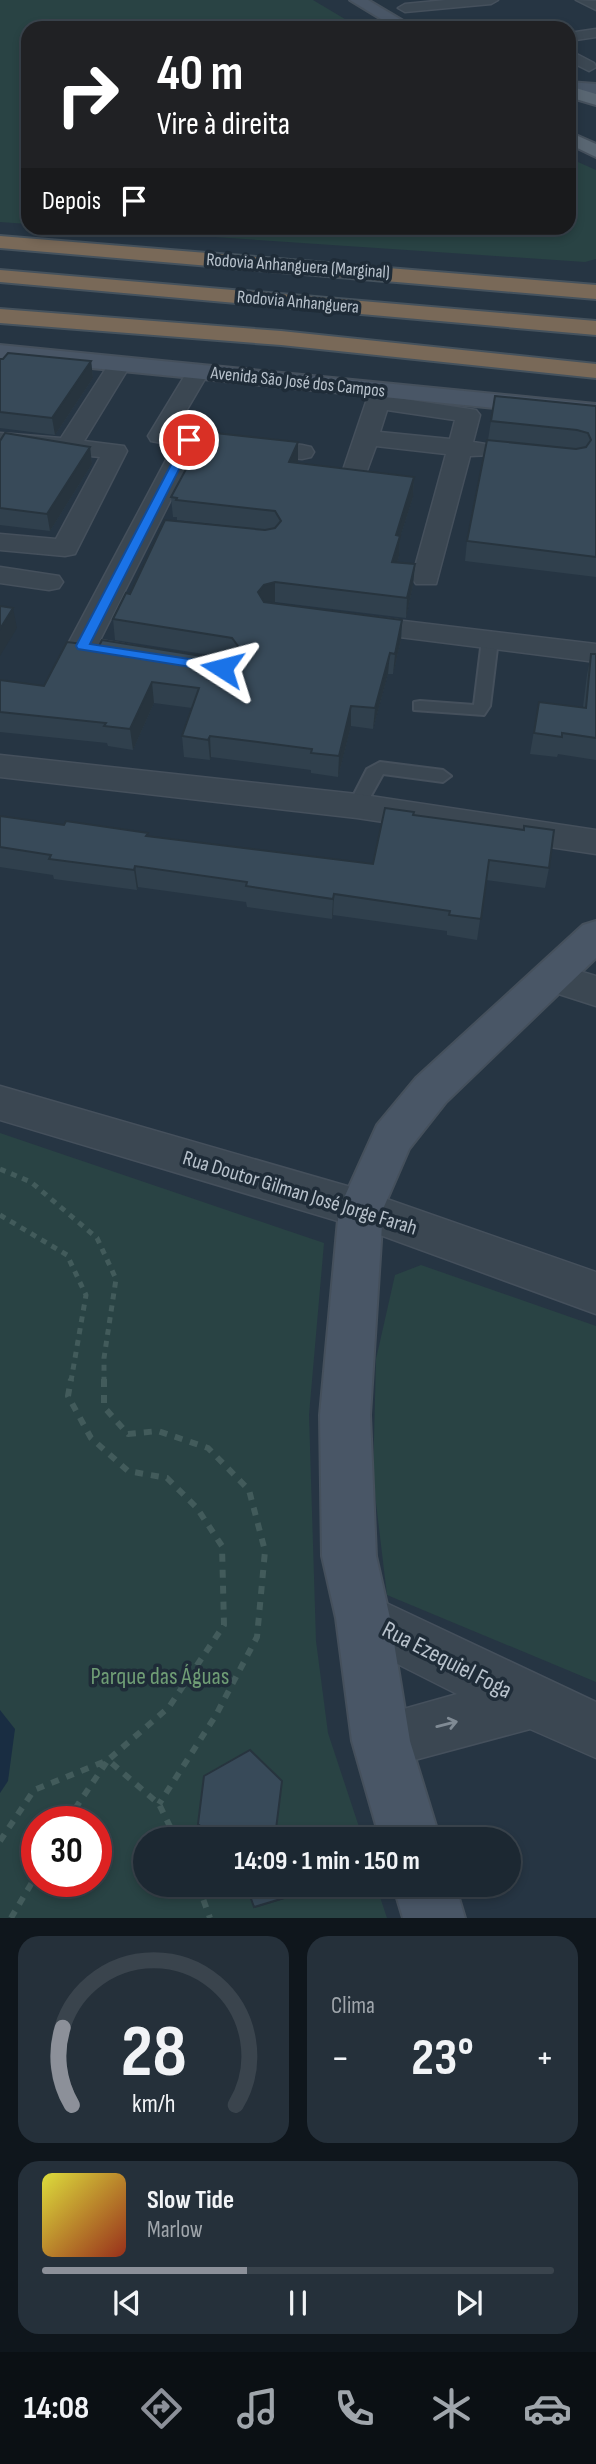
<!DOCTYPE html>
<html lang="pt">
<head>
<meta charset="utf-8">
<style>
	:root { --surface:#1c2832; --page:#25303a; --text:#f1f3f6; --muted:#a0a6ac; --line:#3a444d; --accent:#8c9099 }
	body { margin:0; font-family:"Sofia Sans Condensed",sans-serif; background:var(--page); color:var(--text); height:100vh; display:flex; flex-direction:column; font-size:26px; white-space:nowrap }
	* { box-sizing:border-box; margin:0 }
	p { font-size:23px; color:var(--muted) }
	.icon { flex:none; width:38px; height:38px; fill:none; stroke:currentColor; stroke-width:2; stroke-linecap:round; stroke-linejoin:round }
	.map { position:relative; height:1918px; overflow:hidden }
	.panel { display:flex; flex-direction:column; gap:18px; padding:18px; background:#0f161c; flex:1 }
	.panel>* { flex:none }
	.hud { position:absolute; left:21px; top:21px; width:555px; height:214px; border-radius:21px; box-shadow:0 4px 10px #0003,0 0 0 2px var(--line); background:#202124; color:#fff; overflow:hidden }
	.speed { position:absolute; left:21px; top:1806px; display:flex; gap:14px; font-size:35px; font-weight:700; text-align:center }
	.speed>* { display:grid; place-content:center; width:91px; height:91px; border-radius:50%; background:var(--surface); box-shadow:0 4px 10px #0003,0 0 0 2px var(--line); line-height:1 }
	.speed .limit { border:10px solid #d22; background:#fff; color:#111 }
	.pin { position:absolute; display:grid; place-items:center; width:60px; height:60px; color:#fff; margin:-30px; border:4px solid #fff; border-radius:50%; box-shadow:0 2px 7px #0007 }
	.me { position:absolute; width:77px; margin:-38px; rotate:279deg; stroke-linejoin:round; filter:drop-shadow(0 0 5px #0008) }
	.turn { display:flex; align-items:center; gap:24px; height:147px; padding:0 21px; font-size:32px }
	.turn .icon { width:91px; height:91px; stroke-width:2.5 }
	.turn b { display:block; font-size:49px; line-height:60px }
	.then { display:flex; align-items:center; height:66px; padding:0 21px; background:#0003; gap:14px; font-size:26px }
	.big { font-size:52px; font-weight:700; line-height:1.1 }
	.panel .widget { flex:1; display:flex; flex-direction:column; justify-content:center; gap:10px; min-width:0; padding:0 24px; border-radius:21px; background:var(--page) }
	.panel .dial { align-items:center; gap:0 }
	.dial svg { height:182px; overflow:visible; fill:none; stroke:var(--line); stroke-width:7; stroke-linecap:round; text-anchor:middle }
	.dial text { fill:var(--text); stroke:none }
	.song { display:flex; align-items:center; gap:21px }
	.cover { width:84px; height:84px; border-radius:10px; background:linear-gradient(135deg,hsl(60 70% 55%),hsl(10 70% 35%)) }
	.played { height:7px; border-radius:4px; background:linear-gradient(90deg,var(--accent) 40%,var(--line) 40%) }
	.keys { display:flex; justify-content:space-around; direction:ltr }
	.heat { display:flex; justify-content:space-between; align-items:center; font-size:38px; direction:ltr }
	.panel .tiles { flex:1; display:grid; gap:18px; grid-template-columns:1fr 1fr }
	.widget:last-child { grid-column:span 2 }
	.trip { position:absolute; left:133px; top:1827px; width:388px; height:70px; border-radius:35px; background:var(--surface); box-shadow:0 4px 10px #0003,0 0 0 2px var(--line); font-weight:700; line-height:70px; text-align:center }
	.tabs { display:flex; height:112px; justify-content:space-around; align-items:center; background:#0b1014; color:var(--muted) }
	.tabs .icon { width:49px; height:49px }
	.tabs .on { color:var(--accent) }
	.tabs b { font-size:32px; color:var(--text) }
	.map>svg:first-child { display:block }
	.green { fill:#294344; fill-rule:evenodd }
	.water { fill:#192d42 }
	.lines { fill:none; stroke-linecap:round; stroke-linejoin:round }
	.lane-casing { stroke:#45505c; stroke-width:4 }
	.street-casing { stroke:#45505c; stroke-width:3 }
	.secondary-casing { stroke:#45505c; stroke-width:4 }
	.primary-casing { stroke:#45505c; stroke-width:4 }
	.highway-casing { stroke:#45525d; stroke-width:4 }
	.path-far1 { stroke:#425b5b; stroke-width:5; stroke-dasharray:6 6; stroke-linecap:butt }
	.path { stroke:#425b5b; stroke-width:6; stroke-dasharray:8 8; stroke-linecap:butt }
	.lane { fill:#3b4752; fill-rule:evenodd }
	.street { fill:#3b4752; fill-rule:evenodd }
	.secondary { fill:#495666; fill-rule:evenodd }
	.primary { fill:#596672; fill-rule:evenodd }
	.highway { fill:#796958; fill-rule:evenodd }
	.wall { fill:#30404d }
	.shaded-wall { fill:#27343e }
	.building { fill:#384a59; stroke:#27343e; stroke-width:2 }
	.oneway { stroke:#808b95 }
	.route { fill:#1a73e8; stroke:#114b97; stroke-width:2 }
	.labels { text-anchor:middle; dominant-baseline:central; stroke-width:7; stroke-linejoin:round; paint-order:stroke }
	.far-street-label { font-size:18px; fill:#b8c2cc; stroke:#1f2c38 }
	.street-label { font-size:21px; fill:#b8c2cc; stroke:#1f2c38 }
	.near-street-label { font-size:24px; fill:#b8c2cc; stroke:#1f2c38 }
	.near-park-label { font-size:24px; fill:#6f9d75; stroke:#1f2c38 }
</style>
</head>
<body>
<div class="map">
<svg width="596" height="1918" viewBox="0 0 596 1918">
	<rect width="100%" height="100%" fill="#263543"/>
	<path class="green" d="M0 0H313L360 28H28V224L0 222Z
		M569 158 596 170V259L585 262 80 228H569Z
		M0 1133 324 1243 309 1415 316 1641 328 1733 363 1839H145V1885H376L387 1918H0ZM37 1822H96V1881H37Z
		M421 1265 596 1326V1682L387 1595 373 1478 376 1359 395 1275Z"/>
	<path class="water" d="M0 1710 15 1729 8 1781 0 1793Z"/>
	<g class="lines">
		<defs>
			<path id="lane" d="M490 635 498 640 490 706 484 715 414 710V702L420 701 474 705 482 640Z
				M380 762 443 770 451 776 443 782 383 774 363 810H351L348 806 367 769Z"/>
			<path id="street" d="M446 0H498L491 4 405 12 398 8 405 4Z
				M576 0 596 1V10Z
				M596 29V37L569 41V33Z
				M569 50 594 63 596 67 589 71 569 61Z
				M120 357 131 364 84 441 124 446 127 451 78 548 75 554 65 556 0 550V534L56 539 100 457 0 447V433L61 438 112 359Z
				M198 365 209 372 175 430 302 445 311 447 314 452 311 457 302 459 197 448 100 640 139 647 144 653 139 659 129 662 72 652 67 646 174 445 151 441 148 436 190 367Z
				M378 395 476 410 480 415 473 442 492 445 495 450 492 455 470 456 436 584H416L412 578 446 454 376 446 361 487H343L339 482 366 402 370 397ZM387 410 455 420 450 439 380 432Z
				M0 567 59 576 63 582 59 588 49 590 0 583Z
				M354 615 596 644V662L344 630 340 624 344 618Z
				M0 755 357 794 596 830V854L357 818 0 777Z
				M553 963 596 976V1006L540 988 534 978 540 968Z
				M0 1086 361 1190 596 1272V1314L361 1228 0 1120Z
				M363 1592 596 1702V1758L530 1729 381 1769 361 1761 353 1741 361 1721 457 1694 344 1637 337 1618 344 1599Z"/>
			<path id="secondary" d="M350 0H368L415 28H396Z
				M569 82 596 84V94L569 92Z
				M0 345 596 404V418L0 359Z
				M596 921V958L446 1102 409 1149 383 1209 370 1415 376 1556 390 1618 410 1741 440 1839H380L352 1741 336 1618 322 1556 320 1415 339 1209 377 1125 416 1078 583 925Z
				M393 1885H455L465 1918H403Z"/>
			<path id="primary" d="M569 86 596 94V105L569 97Z
				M569 132 596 144V157L569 144Z"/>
			<path id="highway" d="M0 236 596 285V299L0 248Z
				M0 270 596 321V335L0 282Z
				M0 309 281 331 596 364V378L281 345 0 323Z"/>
		</defs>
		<use href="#lane" class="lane-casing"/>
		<use href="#street" class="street-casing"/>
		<use href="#secondary" class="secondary-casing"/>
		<use href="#primary" class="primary-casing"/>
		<use href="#highway" class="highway-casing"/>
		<path class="path-far1" d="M0 1169 31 1182 97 1238 116 1279 104 1358V1381
			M0 1215 67 1255 86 1295 71 1381"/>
		<path class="path" d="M104 1379V1407L128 1434 158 1431 208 1448 249 1490 265 1551 257 1637 216 1715 159 1804
			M66 1822 108 1760 159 1804 176 1839
			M0 1841 34 1790 108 1760 169 1707 224 1625 222 1546 197 1508 167 1478 128 1471 91 1438 68 1396 71 1379
			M198 1885 210 1918
			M11 1918 37 1874"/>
		<use href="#lane" class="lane"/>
		<use href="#street" class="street"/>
		<use href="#secondary" class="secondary"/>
		<use href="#primary" class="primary"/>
		<use href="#highway" class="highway"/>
	</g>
	<path class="wall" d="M0 359 91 361 93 378 55 435 0 428Z
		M596 406V577L465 561 467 541 488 440 491 421Z
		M0 441 90 447 92 464 50 531 0 525Z
		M298 462 297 463 414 477 413 497 400 538 399 556 397 562 415 564 413 585 406 618 275 602 272 603 402 620 401 640 393 674H388L373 729 351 726 338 777 311 773V770L211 757 210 760 184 757 182 736 192 708 154 703 133 750 108 746 107 743 0 732V680L44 686 229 658 115 640 113 619 130 594 266 530 177 520V517H173L171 497Z
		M591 654H596V760L558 754 557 757 530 754 539 702 583 707 587 675Z
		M413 815 549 868 545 888 486 880 477 940 447 935V931L333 915 332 919 247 907 246 902 138 887 137 890 54 879 53 875 0 867V816L64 825 148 833V836L373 864Z"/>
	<path class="shaded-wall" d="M91 361 93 378 55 435 52 418Z
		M298 442V462L289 482V462Z
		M90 447 92 464 50 531 47 514Z
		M414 477 413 497 400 538 399 556 391 582 392 562 396 535Z
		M415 564 413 585 406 618 407 598Z
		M275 582V602L264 605 258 592 264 585Z
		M13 608 17 628 0 656V629Z
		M402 620 401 640 393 674 395 654Z
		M390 653 388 674 373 729 375 708Z
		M152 682 154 703 133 750 130 729Z
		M351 706V726L338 777 339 756Z
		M210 736 211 757 210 760 208 740Z
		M135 866 138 887 137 890 134 870Z
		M334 894 333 915 332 919 333 899Z
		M282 1885 284 1899 255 1908 254 1907Z"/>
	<path class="building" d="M8 353 91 361 52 418 0 412V359H3Z
		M495 396 596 406V557L467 541 487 440 576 449 586 447 591 440 588 433 577 430 491 421Z
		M206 432 298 442 289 462 414 477 396 535 400 536 392 562 415 564 407 598 275 582 264 585 258 592 264 602 402 620 395 654 390 653 375 708 351 706 339 756 311 753 312 749 210 736 208 740 182 736 199 688 152 682 130 729 104 726 106 723 0 712V680L44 686 67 642 99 646 102 640 220 659 232 657 238 646 232 638 113 619 126 593 130 594 165 520 265 530 275 528 281 521 275 511 176 500 177 498 171 497Z
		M5 433 90 447 47 514 0 508V441Z
		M0 606 13 608 0 629Z
		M591 654H596V738L562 733V737L534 733 539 702 586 708Z
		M385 808 414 812 413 815 524 830V826L554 830 549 868 489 860 481 919 449 915 450 911 334 894 333 899 246 886 247 882 135 866 134 870 49 859 51 855 0 847V816L64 825 66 821 148 833 146 836 373 864Z
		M250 1750 282 1781 276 1829 277 1839H214L198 1824 204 1776Z
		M246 1885H282L284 1898 254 1907Z"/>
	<defs><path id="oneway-shaft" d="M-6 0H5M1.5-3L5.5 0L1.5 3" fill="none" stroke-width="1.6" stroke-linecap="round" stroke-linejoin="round" transform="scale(1.75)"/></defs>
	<use class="oneway" href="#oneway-shaft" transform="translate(447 1724) rotate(-14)"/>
	<path class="route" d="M189 437 194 440 90 644 222 664 228 668 222 672 78 649 76 646 184 440Z"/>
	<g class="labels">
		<g class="far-street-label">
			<text transform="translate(298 266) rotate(4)">Rodovia Anhanguera (Marginal)</text>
			<text transform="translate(298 302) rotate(5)">Rodovia Anhanguera</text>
			<text transform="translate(298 382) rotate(6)">Avenida São José dos Campos</text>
		</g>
		<g class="street-label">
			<text transform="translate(300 1193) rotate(17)">Rua Doutor Gilman José Jorge Farah</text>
		</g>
		<g class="near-street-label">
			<text transform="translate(447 1660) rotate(27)">Rua Ezequiel Foga</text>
		</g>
		<g class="near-park-label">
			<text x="160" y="1676">Parque das Águas</text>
		</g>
	</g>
</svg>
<div class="speed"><div class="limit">30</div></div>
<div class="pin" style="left:189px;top:440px;background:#d93025"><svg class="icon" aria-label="arrive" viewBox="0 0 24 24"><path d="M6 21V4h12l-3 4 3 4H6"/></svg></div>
<svg class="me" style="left:222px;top:668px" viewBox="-20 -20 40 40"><path d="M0-17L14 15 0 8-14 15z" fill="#1a73e8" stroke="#fff" stroke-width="4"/></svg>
<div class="trip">14:09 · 1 min · 150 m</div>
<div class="hud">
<div class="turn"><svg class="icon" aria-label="right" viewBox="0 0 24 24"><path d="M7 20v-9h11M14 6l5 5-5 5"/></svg><div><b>40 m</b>Vire à direita</div></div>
<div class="then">Depois<svg class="icon" aria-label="arrive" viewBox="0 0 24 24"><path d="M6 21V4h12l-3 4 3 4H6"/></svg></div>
</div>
</div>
<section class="panel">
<div class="tiles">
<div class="widget dial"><svg viewBox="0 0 100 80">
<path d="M14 69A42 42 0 1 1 86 69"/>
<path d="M14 69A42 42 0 0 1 10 35" stroke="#8c9099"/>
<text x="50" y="56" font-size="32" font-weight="700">28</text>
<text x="50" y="72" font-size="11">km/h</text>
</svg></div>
<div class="widget"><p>Clima</p>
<div class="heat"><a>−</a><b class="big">23°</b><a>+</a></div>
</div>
<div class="widget">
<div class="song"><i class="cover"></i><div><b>Slow Tide</b><p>Marlow</p></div></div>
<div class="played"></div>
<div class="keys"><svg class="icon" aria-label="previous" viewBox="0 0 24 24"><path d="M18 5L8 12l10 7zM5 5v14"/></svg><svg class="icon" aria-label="pause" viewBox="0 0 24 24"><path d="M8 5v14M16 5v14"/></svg><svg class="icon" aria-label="next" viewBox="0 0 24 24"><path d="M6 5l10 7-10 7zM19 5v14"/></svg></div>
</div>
</div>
</section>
<nav class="tabs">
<b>14:08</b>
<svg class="icon on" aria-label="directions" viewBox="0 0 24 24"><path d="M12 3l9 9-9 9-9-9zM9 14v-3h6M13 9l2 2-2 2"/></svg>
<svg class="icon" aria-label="music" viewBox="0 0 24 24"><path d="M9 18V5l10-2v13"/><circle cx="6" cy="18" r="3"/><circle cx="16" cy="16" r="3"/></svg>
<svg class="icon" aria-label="phone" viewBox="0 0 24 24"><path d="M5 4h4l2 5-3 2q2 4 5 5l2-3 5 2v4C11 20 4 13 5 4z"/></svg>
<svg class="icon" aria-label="climate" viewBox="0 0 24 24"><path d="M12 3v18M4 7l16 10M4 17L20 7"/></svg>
<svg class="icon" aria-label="car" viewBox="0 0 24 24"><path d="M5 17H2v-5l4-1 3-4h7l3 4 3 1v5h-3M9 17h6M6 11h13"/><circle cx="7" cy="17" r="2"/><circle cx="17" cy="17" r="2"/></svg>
</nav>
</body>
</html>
